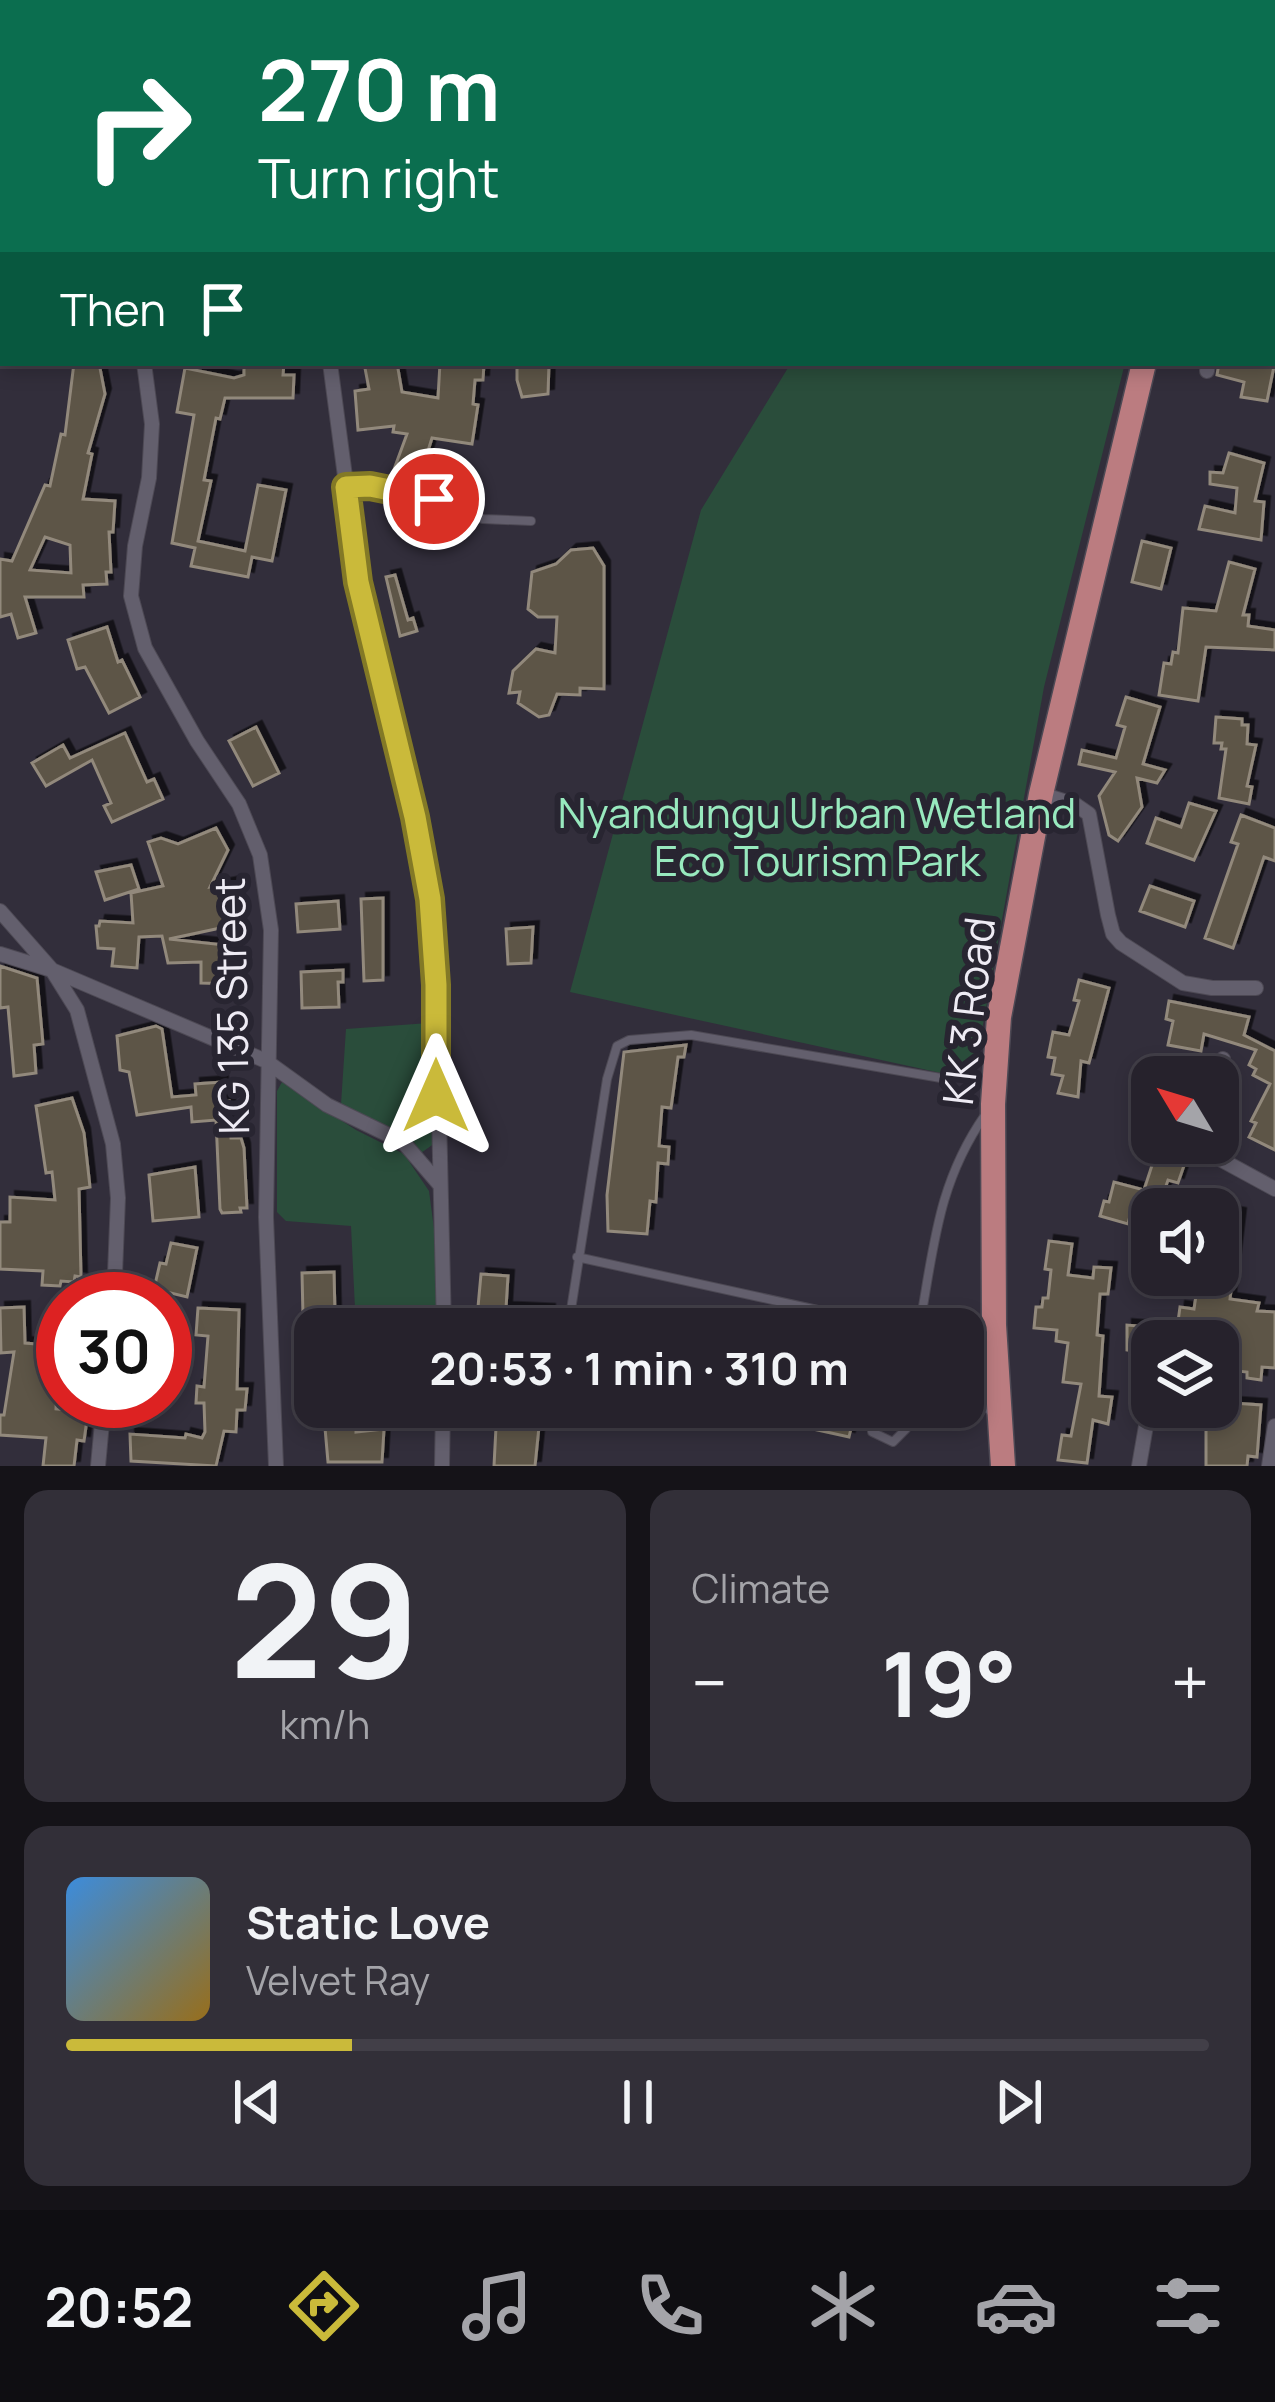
<!DOCTYPE html>
<html lang="en">
<head>
<meta charset="utf-8">
<style>
	:root { --surface:#26222c; --page:#322f38; --text:#f1f3f6; --muted:#a4a4a9; --line:#423f48; --accent:#caba3a }
	body { margin:0; font-family:Manrope,sans-serif; background:var(--page); color:var(--text); height:100vh; display:flex; flex-direction:column; font-size:45px; white-space:nowrap }
	* { box-sizing:border-box; margin:0 }
	p { font-size:39px; color:var(--muted) }
	.icon { flex:none; width:66px; height:66px; fill:none; stroke:currentColor; stroke-width:2; stroke-linecap:round; stroke-linejoin:round }
	.map { position:relative; height:1466px; overflow:hidden }
	.details { display:flex; flex-direction:column; gap:24px; padding:24px; background:#151318; flex:1 }
	.details>* { flex:none }
	.hud { position:absolute; left:0px; top:0px; width:1275px; height:366px; box-shadow:0 6px 18px #0003,0 0 0 3px var(--line); background:#0b6e4f; color:#fff; overflow:hidden }
	.needle { width:78px; rotate:308deg }
	.tools { position:absolute; left:1131px; top:1056px; display:grid; gap:24px }
	.tools a { display:grid; place-items:center; width:108px; height:108px; border-radius:24px; background:var(--surface); box-shadow:0 6px 18px #0003,0 0 0 3px var(--line); font-size:60px }
	.speed { position:absolute; left:36px; top:1272px; display:flex; gap:24px; font-size:60px; font-weight:700; text-align:center }
	.speed>* { display:grid; place-content:center; width:156px; height:156px; border-radius:50%; background:var(--surface); box-shadow:0 6px 18px #0003,0 0 0 3px var(--line); line-height:1 }
	.speed .limit { border:18px solid #d22; background:#fff; color:#111 }
	.pin { position:absolute; display:grid; place-items:center; width:102px; height:102px; color:#fff; margin:-51px; border:6px solid #fff; border-radius:50%; box-shadow:0 3px 12px #0007 }
	.me { position:absolute; width:132px; margin:-66px; rotate:0deg; stroke-linejoin:round; filter:drop-shadow(0 0 9px #0008) }
	.turn { display:flex; align-items:center; gap:42px; height:252px; padding:0 60px; font-size:54px }
	.turn .icon { width:156px; height:156px; stroke-width:2.5 }
	.turn b { display:block; font-size:84px; line-height:102px }
	.then { display:flex; align-items:center; height:114px; padding:0 60px; background:#0003; gap:24px; font-size:45px }
	.big { font-size:90px; font-weight:700; line-height:1.1 }
	.details .widget { flex:1; display:flex; flex-direction:column; justify-content:center; gap:18px; min-width:0; padding:0 42px; border-radius:24px; background:var(--page) }
	.details .dial { align-items:center; gap:0 }
	.dial b { font-size:156px; line-height:1 }
	.song { display:flex; align-items:center; gap:36px }
	.cover { width:144px; height:144px; border-radius:18px; background:linear-gradient(135deg,hsl(210 70% 55%),hsl(40 70% 35%)) }
	.played { height:12px; border-radius:6px; background:linear-gradient(90deg,var(--accent) 25%,var(--line) 25%) }
	.keys { display:flex; justify-content:space-around; direction:ltr }
	.heat { display:flex; justify-content:space-between; align-items:center; font-size:66px; direction:ltr }
	.details .tiles { flex:1; display:grid; gap:24px; grid-template-columns:1fr 1fr }
	.widget:last-child { grid-column:span 2 }
	.trip { position:absolute; left:294px; top:1308px; width:690px; height:120px; border-radius:24px; background:var(--surface); box-shadow:0 6px 18px #0003,0 0 0 3px var(--line); font-weight:700; line-height:120px; text-align:center }
	.dock { display:flex; height:192px; justify-content:space-around; align-items:center; background:#0f0e12; color:var(--muted) }
	.dock .icon { width:84px; height:84px }
	.dock .active { color:var(--accent) }
	.dock b { font-size:54px; color:var(--text) }
	.map>svg:first-child { display:block }
	.green { fill:#2a4d3b }
	.building { fill:#5d5447; stroke:#92897b; stroke-width:3; fill-rule:evenodd; filter:url(#shadow) }
	.lines { fill:none; stroke-linecap:round; stroke-linejoin:round }
	.service-casing { stroke:#4d4954; stroke-width:10 }
	.minor-casing { stroke:#4d4954; stroke-width:16 }
	.trunk-casing { stroke:#4d4954; stroke-width:27 }
	.service { stroke:#635f6d; stroke-width:8 }
	.minor { stroke:#635f6d; stroke-width:14 }
	.trunk { stroke:#bb7c80; stroke-width:24 }
	.route-casing { stroke:#837926; stroke-width:30 }
	.route { stroke:#caba3a; stroke-width:21 }
	.labels { text-anchor:middle; dominant-baseline:central; stroke-width:12; stroke-linejoin:round; paint-order:stroke }
	.park-label { font-size:42px; fill:#98e9be; stroke:#282531 }
	.street-label { font-size:42px; fill:#eeebf4; stroke:#282531 }
</style>
</head>
<body>
<div class="map">
<svg width="1275" height="1466" viewBox="0 0 1275 1466">
	<defs>
		<filter id="shadow"><feDropShadow dx="5.5" dy="-5.5" stdDeviation="0" flood-color="#0009"/></filter>
	</defs>
	<rect width="100%" height="100%" fill="#322e3b"/>
	<path class="green" d="M791 363H1125L1044 687 973 1080 570 992 701 510Z
		M429 1023 428 1100 435 1143 421 1153 414 1142 341 1104 346 1029Z
		M282 1082 356 1130 404 1154 429 1191 438 1259 436 1329H356L351 1226 286 1221 277 1212V1091Z"/>
	<path class="building" d="M74 363H99L105 394 88 453 92 454 83 499 115 501 113 532H109L111 572H106L107 584 83 585 84 597H25L36 633 18 638 11 614 0 617V559L12 561 45 485 50 486 61 434 65 435ZM45 537 70 545 71 573 30 570Z
		M244 363H284L283 375H294L293 398H225L220 419 216 418 204 480 211 481 198 541 245 551 258 485 286 490 272 561 252 557 248 577 191 566 195 548 172 543 194 415 177 412 185 368 234 378 244 375Z
		M364 363H397L402 392 438 398 440 363H484L483 380H475L473 404 478 405 472 444 432 438 423 467 416 466 411 477 393 472 407 434 393 432 394 426 358 430 355 391 369 389Z
		M517 363H549L548 394 522 397 517 380Z
		M1219 363 1274 366 1267 401 1241 397 1244 382 1217 375Z
		M1229 453 1264 463 1255 501 1264 502 1261 540 1199 529 1205 506 1235 513 1237 488 1210 484V472L1223 473Z
		M1142 541 1171 548 1161 589 1132 582Z
		M593 548 604 566V689L580 688V695L557 694 549 715 539 717 518 703 520 692 509 693 513 671 536 649 555 653 557 617H538L528 609 532 572 556 564 571 550Z
		M1229 562 1255 569 1243 615H1249L1248 626 1275 630V650L1206 647 1198 701 1159 695 1164 663 1171 664 1173 652 1178 653 1183 608 1216 611Z
		M395 575 408 620 413 618 417 631 400 636 386 577Z
		M107 627 118 662 122 660 140 697 109 713 85 667 77 669 68 640Z
		M1126 697 1160 707 1143 764 1165 770 1157 783 1137 778 1142 807 1118 841 1109 835 1099 796 1115 772 1079 764 1082 750 1116 758 1125 727 1117 725Z
		M1216 717 1242 719V725H1248L1247 744 1256 745 1247 786 1252 787 1249 804 1219 798 1226 749H1221L1222 743H1214Z
		M256 727 279 773 253 786 229 741Z
		M125 733 147 782 154 779 163 799 112 822 104 806 111 803 92 760 46 786 32 763 63 745 70 758Z
		M1189 803 1216 811 1194 860 1147 843 1156 818 1181 827Z
		M1241 815 1275 828V861L1264 857 1233 948 1205 938 1238 844 1231 842Z
		M216 828 228 850 210 887 231 883 239 924 169 939 234 946 236 984 201 983V962L168 963 162 936 139 937 137 968 112 966 114 949 98 948 96 926H99L100 921 133 923 131 893 163 886 148 842 161 838 178 844Z
		M131 865 139 889 105 900 96 872Z
		M1150 886 1194 901 1185 927 1140 911Z
		M383 898V980L364 981 361 899Z
		M338 901 340 929 298 932 296 904Z
		M533 927 531 963 508 964 506 929Z
		M0 966 37 978 43 1044 34 1045 36 1073 14 1076 8 1007 0 1008Z
		M343 970V982H338L339 1007 302 1008 301 972Z
		M1079 980 1109 988 1089 1063 1081 1061 1078 1097 1058 1093 1063 1076 1052 1074 1055 1058 1048 1057 1053 1032 1069 1035 1079 1001 1074 1000Z
		M1169 1001 1249 1017 1244 1035 1275 1051V1150L1249 1137 1256 1123 1251 1121 1270 1084 1253 1075 1256 1069 1249 1065 1256 1050 1204 1034 1201 1051 1168 1045 1173 1021 1166 1019Z
		M156 1026 162 1029 172 1097 196 1095 195 1084 222 1082 223 1102 229 1101 231 1138H241L244 1148 247 1208H240L241 1212 222 1213 220 1209 216 1120 192 1122 191 1107 137 1115 129 1072 120 1070 117 1036Z
		M686 1045 684 1057H678L671 1108 662 1107 659 1146 669 1147 668 1164 658 1163 656 1202 650 1201 647 1234 608 1231 607 1195 624 1052Z
		M72 1098 84 1133 90 1187 79 1189 81 1277 75 1276 74 1282 61 1281 60 1286 42 1285 43 1271 0 1269V1222H10V1197L55 1200 52 1172 46 1173 36 1106Z
		M1166 1143 1190 1148 1178 1183 1168 1180 1158 1209H1152V1214L1132 1207 1128 1224 1100 1216 1104 1201 1109 1202 1114 1182 1144 1190 1157 1150 1163 1152Z
		M195 1167 199 1217 153 1221 149 1175Z
		M1218 1210 1240 1214 1230 1299 1259 1303 1257 1311 1275 1312V1368L1262 1367 1261 1380 1247 1378V1372L1218 1369V1341H1152V1354L1127 1350V1325L1177 1329 1180 1307 1194 1309 1199 1275H1218Z
		M1049 1241 1072 1244 1068 1275 1093 1278 1094 1267 1111 1268 1108 1294H1100L1097 1335 1103 1336 1099 1396 1112 1397 1108 1424 1093 1420 1087 1463 1058 1460 1062 1435 1071 1436 1081 1384 1063 1382 1068 1343 1056 1341 1057 1330 1034 1328 1036 1307H1042L1043 1298H1048L1051 1270 1045 1269Z
		M171 1243 197 1248 187 1297 154 1289 160 1263 166 1264Z
		M334 1272 335 1315 303 1316 302 1273Z
		M481 1274 508 1276 506 1308 549 1310 548 1329H476Z
		M24 1307 25 1343 48 1345 50 1329 63 1331V1377H57L56 1409 88 1412 84 1441 77 1440 74 1466H43L46 1438 0 1435V1415H4L14 1352 1 1353 0 1308Z
		M198 1308 239 1310 237 1389H247L245 1410H237L236 1432 224 1431 216 1466 131 1461 130 1434 185 1438 186 1434 202 1438 205 1432 204 1403H196L197 1386 204 1387 208 1336 196 1335Z
		M1218 1402 1261 1405 1257 1457 1248 1456 1247 1466H1206V1425L1218 1426Z
		M541 1407 535 1466H494L497 1408Z
		M799 1407H856L849 1437 795 1425Z
		M356 1425V1432L384 1429 382 1462H328L325 1428Z"/>
	<g class="lines">
		<defs>
			<path id="service" d="M347 487 370 486 422 494 483 519 531 521
				M577 1257 904 1329
				M568 1329 607 1079 617 1046 629 1040 691 1035 941 1078
				M919 1329C934 1248 937 1184 985 1115
				M963 1377 994 1416
				M873 1407 872 1432 893 1442 906 1429 909 1407"/>
			<path id="minor" d="M6 0 8 3
				M226 0 227 3
				M1272 68 1275 59
				M144 363 152 424 149 478 135 546 131 596 145 648 197 741 239 804 260 855 271 930 266 1217 276 1466
				M330 363 359 582 415 817 430 899 436 985 444 1329
				M1207 371 1208 363
				M1041 794 1076 805 1089 814 1108 915 1113 934 1121 943 1183 983 1212 988H1256
				M0 911 52 970 77 1010 113 1144 118 1198 114 1299
				M0 954 52 970 266 1061 327 1105 403 1142 440 1185
				M1218 1082 1223 1059
				M1205 1143 1207 1152 1275 1189
				M98 1466 104 1401
				M442 1466 443 1407
				M1139 1466 1147 1420
				M1269 1466 1275 1426"/>
			<path id="trunk" d="M1235 3 1236 0
				M1003 1466 994 1325 993 1104 999 1017 1041 794 1144 363"/>
		</defs>
		<use href="#service" class="service-casing"/>
		<use href="#minor" class="minor-casing"/>
		<use href="#trunk" class="trunk-casing"/>
		<use href="#service" class="service"/>
		<use href="#minor" class="minor"/>
		<use href="#trunk" class="trunk"/>
	</g>
	<g class="lines">
		<defs>
			<path id="route" d="M434 499 370 486 346 487 358 582 415 817 430 899 436 985V1096"/>
		</defs>
		<use href="#route" class="route-casing"/>
		<use href="#route" class="route"/>
	</g>
	<g class="labels">
		<g class="park-label">
			<text x="817" y="812">Nyandungu Urban Wetland<tspan x="817" dy="48">Eco Tourism Park</tspan></text>
		</g>
		<g class="street-label">
			<text transform="translate(231 1006) rotate(-91)">KG 135 Street</text>
			<text transform="translate(968 1011) rotate(-83)">KK 3 Road</text>
		</g>
	</g>
</svg>
<div class="tools">
<a><svg class="needle" viewBox="-14 -14 28 28"><path d="M0-13l5 13h-10z" fill="#e53935"/><path d="M0 13l5-13h-10z" fill="#a4a4a9"/></svg></a>
<a><svg class="icon" aria-label="sound" viewBox="0 0 24 24"><path d="M4 9h4l5-4v14l-5-4H4zM17 9q2 3 0 6"/></svg></a>
<a><svg class="icon" aria-label="layers" viewBox="0 0 24 24"><path d="M12 4l9 5-9 5-9-5zM3 14l9 5 9-5"/></svg></a>
</div>
<div class="speed"><div class="limit">30</div></div>
<div class="pin" style="left:434px;top:499px;background:#d93025"><svg class="icon" aria-label="arrive" viewBox="0 0 24 24"><path d="M6 21V4h12l-3 4 3 4H6"/></svg></div>
<svg class="me" style="left:436px;top:1096px" viewBox="-20 -20 40 40"><path d="M0-17L14 15 0 8-14 15z" fill="#caba3a" stroke="#fff" stroke-width="4"/></svg>
<div class="trip">20:53 · 1 min · 310 m</div>
<div class="hud">
<div class="turn"><svg class="icon" aria-label="right" viewBox="0 0 24 24"><path d="M7 20v-9h11M14 6l5 5-5 5"/></svg><div><b>270 m</b>Turn right</div></div>
<div class="then">Then<svg class="icon" aria-label="arrive" viewBox="0 0 24 24"><path d="M6 21V4h12l-3 4 3 4H6"/></svg></div>
</div>
</div>
<section class="details">
<div class="tiles">
<div class="widget dial"><b>29</b><p>km/h</p></div>
<div class="widget"><p>Climate</p>
<div class="heat"><a>−</a><b class="big">19°</b><a>+</a></div>
</div>
<div class="widget">
<div class="song"><i class="cover"></i><div><b>Static Love</b><p>Velvet Ray</p></div></div>
<div class="played"></div>
<div class="keys"><svg class="icon" aria-label="previous" viewBox="0 0 24 24"><path d="M18 5L8 12l10 7zM5 5v14"/></svg><svg class="icon" aria-label="pause" viewBox="0 0 24 24"><path d="M8 5v14M16 5v14"/></svg><svg class="icon" aria-label="next" viewBox="0 0 24 24"><path d="M6 5l10 7-10 7zM19 5v14"/></svg></div>
</div>
</div>
</section>
<nav class="dock">
<b>20:52</b>
<svg class="icon active" aria-label="directions" viewBox="0 0 24 24"><path d="M12 3l9 9-9 9-9-9zM9 14v-3h6M13 9l2 2-2 2"/></svg>
<svg class="icon" aria-label="music" viewBox="0 0 24 24"><path d="M9 18V5l10-2v13"/><circle cx="6" cy="18" r="3"/><circle cx="16" cy="16" r="3"/></svg>
<svg class="icon" aria-label="phone" viewBox="0 0 24 24"><path d="M5 4h4l2 5-3 2q2 4 5 5l2-3 5 2v4C11 20 4 13 5 4z"/></svg>
<svg class="icon" aria-label="climate" viewBox="0 0 24 24"><path d="M12 3v18M4 7l16 10M4 17L20 7"/></svg>
<svg class="icon" aria-label="car" viewBox="0 0 24 24"><path d="M5 17H2v-5l4-1 3-4h7l3 4 3 1v5h-3M9 17h6M6 11h13"/><circle cx="7" cy="17" r="2"/><circle cx="17" cy="17" r="2"/></svg>
<svg class="icon" aria-label="filters" viewBox="0 0 24 24"><path d="M4 7h16M4 17h16"/><circle cx="9" cy="7" r="2"/><circle cx="15" cy="17" r="2"/></svg>
</nav>
</body>
</html>
